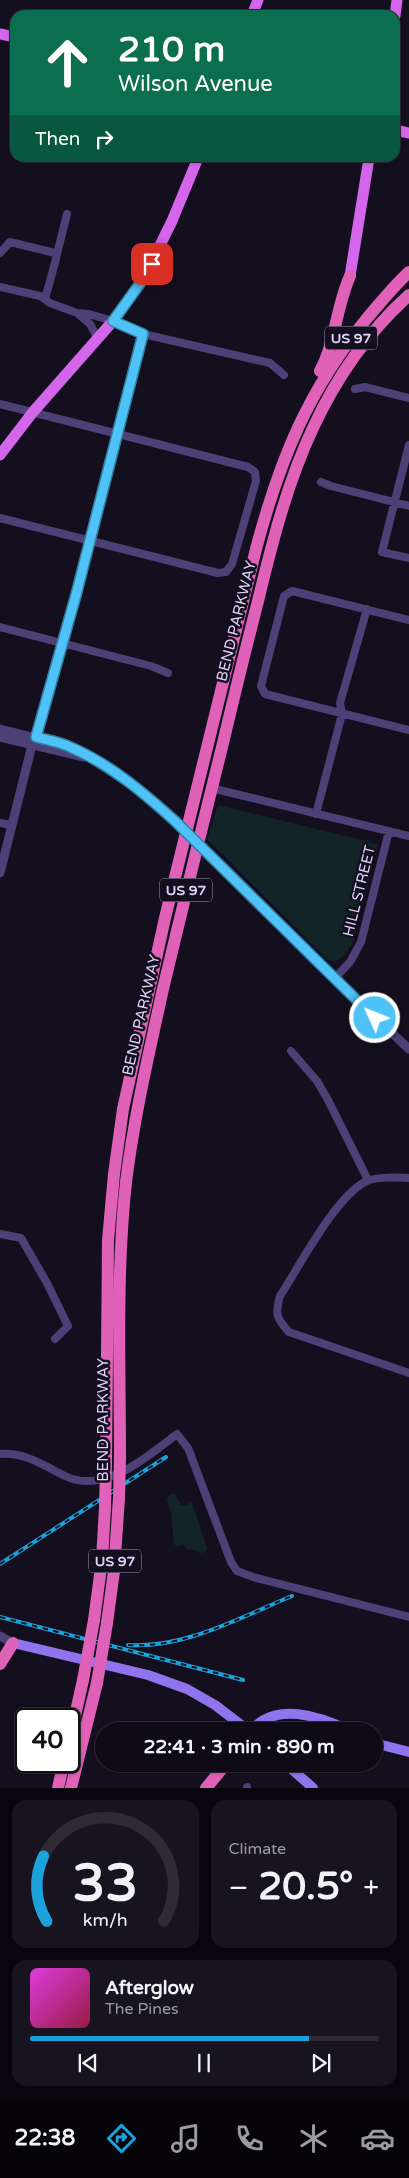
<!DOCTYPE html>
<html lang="en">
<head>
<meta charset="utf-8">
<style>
	:root { --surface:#0f0b16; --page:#18141f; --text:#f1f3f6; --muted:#9b9ba1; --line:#2f2b35; --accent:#1ca2db }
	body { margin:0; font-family:"Varela Round",sans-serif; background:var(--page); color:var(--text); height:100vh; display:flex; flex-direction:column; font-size:19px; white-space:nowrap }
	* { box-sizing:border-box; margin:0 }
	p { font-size:16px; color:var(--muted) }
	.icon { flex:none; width:28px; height:28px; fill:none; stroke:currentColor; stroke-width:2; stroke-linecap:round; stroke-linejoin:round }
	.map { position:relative; height:1788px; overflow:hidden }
	.panel { display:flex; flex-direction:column; gap:12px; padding:12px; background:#08060c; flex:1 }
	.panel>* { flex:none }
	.top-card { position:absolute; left:10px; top:10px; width:390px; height:152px; border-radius:15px; box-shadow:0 1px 4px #0004,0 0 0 1px var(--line); background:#0b6e4f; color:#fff; overflow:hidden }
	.speed { position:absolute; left:15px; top:1708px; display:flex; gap:10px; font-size:25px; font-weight:700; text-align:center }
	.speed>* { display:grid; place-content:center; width:65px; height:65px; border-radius:50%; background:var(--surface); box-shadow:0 1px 4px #0004,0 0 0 1px var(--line); line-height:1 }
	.speed .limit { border:2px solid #111; border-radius:8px; background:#fff; color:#111 }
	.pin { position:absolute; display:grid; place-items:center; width:42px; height:42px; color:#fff; margin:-21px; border-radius:10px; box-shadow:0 2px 8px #0006 }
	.me { position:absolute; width:55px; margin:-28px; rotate:314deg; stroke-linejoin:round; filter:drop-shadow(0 0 4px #0008) }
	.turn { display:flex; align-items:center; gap:18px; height:105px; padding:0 25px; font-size:22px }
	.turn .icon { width:65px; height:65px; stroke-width:2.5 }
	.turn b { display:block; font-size:35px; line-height:42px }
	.then { display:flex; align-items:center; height:48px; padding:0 25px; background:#0003; gap:10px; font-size:19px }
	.big { font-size:38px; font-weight:800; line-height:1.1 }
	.panel .card { flex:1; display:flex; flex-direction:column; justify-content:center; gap:8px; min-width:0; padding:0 18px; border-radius:15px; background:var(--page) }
	.panel .dial { align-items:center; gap:0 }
	.dial svg { height:130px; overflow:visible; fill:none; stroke:var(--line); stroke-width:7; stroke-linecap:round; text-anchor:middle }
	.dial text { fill:var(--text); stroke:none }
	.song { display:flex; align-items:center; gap:15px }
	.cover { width:60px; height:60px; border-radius:8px; background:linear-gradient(135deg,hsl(300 70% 55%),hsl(340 70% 35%)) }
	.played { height:5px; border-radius:2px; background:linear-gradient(90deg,var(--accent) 80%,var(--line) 80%) }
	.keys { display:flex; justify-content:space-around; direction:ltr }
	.heat { display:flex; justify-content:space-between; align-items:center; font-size:28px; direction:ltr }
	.panel .tiles { flex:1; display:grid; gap:12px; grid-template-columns:1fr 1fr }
	.card:last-child { grid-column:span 2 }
	.trip { position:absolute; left:95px; top:1722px; width:288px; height:50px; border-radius:25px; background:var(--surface); box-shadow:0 1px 4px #0004,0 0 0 1px var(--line); font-weight:800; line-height:50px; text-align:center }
	.menu { display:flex; height:80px; justify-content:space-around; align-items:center; background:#060409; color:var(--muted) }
	.menu .icon { width:35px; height:35px }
	.menu .on { color:var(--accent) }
	.menu b { font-size:22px; color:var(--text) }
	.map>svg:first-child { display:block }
	.green { fill:#132427 }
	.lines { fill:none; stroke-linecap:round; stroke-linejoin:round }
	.minor { stroke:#4d4077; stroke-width:8 }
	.tertiary { stroke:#4d4077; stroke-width:9 }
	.secondary { stroke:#8f74ed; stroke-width:10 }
	.primary { stroke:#d466eb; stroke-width:11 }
	.trunk { stroke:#df61b8; stroke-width:12 }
	.rail-casing { stroke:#1ca2db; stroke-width:4 }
	.rail { stroke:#140f1e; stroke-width:2; stroke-dasharray:5.5; stroke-linecap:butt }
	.tertiary-bridge { stroke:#4d4077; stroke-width:9 }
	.trunk-bridge { stroke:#df61b8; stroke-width:12 }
	.route-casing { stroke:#337fa1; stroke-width:12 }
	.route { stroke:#4fc3f7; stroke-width:9 }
	.labels { text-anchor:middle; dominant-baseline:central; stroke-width:5; stroke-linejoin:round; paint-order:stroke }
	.shield { fill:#140f1e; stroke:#a198b7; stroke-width:1 }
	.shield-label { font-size:14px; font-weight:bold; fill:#ded2f9 }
	.street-label { font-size:15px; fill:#ded2f9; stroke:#140f1e }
</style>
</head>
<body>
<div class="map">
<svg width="409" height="1788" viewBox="0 0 409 1788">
	<rect width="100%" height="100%" fill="#140f1e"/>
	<path class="green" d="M218 805 378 844 354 940 345 955 335 962 328 960 207 839Z
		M171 1493 175 1494 181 1505H186L192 1502 207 1548 205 1552 201 1553 196 1550 187 1549 183 1545 177 1547 174 1544 171 1514 167 1499Z"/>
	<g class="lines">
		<path class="minor" d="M0 253 10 242 55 253 56 259 45 299
			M56 258 67 214
			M0 287 40 296 50 303 77 313 90 324 98 339
			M77 313 89 314 113 321 143 334 270 363 284 375
			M355 389 365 387 409 398
			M0 404 248 467 255 472 256 481 232 564 226 572 218 573 0 518
			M409 445 382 552 409 558
			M321 482 331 486 409 506
			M409 620 292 591 284 596 261 686 265 694 409 730
			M0 627 151 666 168 673
			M37 737 76 595 143 334
			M211 788 409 836
			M316 814 342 714 340 703 367 609
			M0 823 11 825
			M334 979 350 962 361 942 389 831
			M291 1051 317 1081 328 1100 368 1180
			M409 1178C400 1177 375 1177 367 1181 336 1195 299 1267 280 1296 275 1314 276 1318 289 1332L409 1373
			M0 1234 21 1238 47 1283 68 1326 55 1339
			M0 1454C25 1452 43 1465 65 1476 104 1495 147 1457 177 1434L188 1448 231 1562 237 1571 253 1577 409 1617
			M247 1787V1788"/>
		<path class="tertiary" d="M0 729 68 746 84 754 142 792 176 822
			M0 737 83 757
			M210 856 317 963 409 1049
			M0 873 32 745
			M0 1636 13 1643"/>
		<path class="secondary" d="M13 1643 148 1675 187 1689 215 1705 249 1731
			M251 1731C275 1701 320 1716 350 1731
			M374 1743 409 1752
			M286 1764 313 1788"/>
		<path class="primary" d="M252 15 258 0
			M395 16 397 0
			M0 34 15 37
			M395 130 409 133
			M350 276 369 158
			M0 455 33 412 113 321 144 278 172 221 198 158"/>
		<path class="trunk" d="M320 371C336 341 336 307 350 276
			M120 1457C120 1365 116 1273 126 1182 134 1117 149 1053 163 989 183 906 203 822 224 739 235 692 247 644 259 597 273 539 288 481 313 428 336 378 368 332 409 295
			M106 1465 108 1240 114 1174 123 1109 165 918 256 549C280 459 308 390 368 317 381 302 394 286 409 272
			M94 1620 102 1560 105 1507
			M107 1623 114 1571 119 1498
			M0 1664 13 1643
			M69 1743 83 1680
			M58 1788 64 1761
			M71 1788 97 1683
			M206 1788 226 1764"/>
		<defs>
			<path id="rail" d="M0 1564 166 1457
				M0 1617 243 1680
				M128 1645C184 1649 241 1617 292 1596"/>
		</defs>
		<use href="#rail" class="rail-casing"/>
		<use href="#rail" class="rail"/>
		<path class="tertiary-bridge" d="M176 822 210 856"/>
		<path class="trunk-bridge" d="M119 1498 120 1457
			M105 1507 106 1465
			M83 1680 94 1620
			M97 1683 107 1623"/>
	</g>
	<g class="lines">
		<defs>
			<path id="route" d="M152 264 144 278 113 321 143 334 76 595 36 737C47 740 60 742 70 747 110 764 144 793 176 822L375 1018"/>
		</defs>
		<use href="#route" class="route-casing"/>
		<use href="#route" class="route"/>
	</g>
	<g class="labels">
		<g class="shield">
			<rect x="325" y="326.5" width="52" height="23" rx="4"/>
			<rect x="160" y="878.5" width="52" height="23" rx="4"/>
			<rect x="89" y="1549.5" width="52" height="23" rx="4"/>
		</g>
		<g class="shield-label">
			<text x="351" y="338">US 97</text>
			<text x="186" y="890">US 97</text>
			<text x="115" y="1561">US 97</text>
		</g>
		<g class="street-label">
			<text transform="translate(236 621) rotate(-76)">BEND PARKWAY</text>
			<text transform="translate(359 891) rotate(-76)">HILL STREET</text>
			<text transform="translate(141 1015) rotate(-77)">BEND PARKWAY</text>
			<text transform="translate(103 1420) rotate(-90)">BEND PARKWAY</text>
		</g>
	</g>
</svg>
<div class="speed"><div class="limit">40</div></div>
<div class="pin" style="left:152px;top:264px;background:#d93025"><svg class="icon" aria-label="arrive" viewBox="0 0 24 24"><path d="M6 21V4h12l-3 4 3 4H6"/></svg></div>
<svg class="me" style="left:375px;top:1018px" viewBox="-20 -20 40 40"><circle r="17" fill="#4fc3f7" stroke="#fff" stroke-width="3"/><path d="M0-11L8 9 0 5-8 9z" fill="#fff"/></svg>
<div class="trip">22:41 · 3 min · 890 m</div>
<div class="top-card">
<div class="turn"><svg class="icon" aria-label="ahead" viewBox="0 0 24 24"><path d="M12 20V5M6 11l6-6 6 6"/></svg><div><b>210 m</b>Wilson Avenue</div></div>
<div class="then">Then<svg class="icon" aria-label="right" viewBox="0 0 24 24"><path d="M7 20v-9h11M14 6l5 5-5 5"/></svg></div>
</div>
</div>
<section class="panel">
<div class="tiles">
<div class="card dial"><svg viewBox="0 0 100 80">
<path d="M14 69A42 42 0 1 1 86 69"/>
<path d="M14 69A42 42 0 0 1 12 29" stroke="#1ca2db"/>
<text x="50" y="56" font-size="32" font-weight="700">33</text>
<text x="50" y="72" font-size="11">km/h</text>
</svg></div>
<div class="card"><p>Climate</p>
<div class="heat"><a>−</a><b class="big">20.5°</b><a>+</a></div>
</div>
<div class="card">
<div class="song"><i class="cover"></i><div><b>Afterglow</b><p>The Pines</p></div></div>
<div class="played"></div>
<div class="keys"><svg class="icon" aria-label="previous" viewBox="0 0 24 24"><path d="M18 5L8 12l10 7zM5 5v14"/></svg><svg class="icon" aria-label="pause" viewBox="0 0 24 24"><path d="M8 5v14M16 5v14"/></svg><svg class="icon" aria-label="next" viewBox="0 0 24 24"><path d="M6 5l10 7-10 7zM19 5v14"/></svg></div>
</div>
</div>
</section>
<nav class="menu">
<b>22:38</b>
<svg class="icon on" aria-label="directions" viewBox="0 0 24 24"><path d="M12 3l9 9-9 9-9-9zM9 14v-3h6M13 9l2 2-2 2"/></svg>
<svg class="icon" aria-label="music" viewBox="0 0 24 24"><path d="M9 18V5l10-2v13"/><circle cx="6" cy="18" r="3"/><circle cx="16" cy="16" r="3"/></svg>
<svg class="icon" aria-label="phone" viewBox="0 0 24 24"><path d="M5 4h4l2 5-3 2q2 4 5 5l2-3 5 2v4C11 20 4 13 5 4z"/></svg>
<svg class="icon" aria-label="climate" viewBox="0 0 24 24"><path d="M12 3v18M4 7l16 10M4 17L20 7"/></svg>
<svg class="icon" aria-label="car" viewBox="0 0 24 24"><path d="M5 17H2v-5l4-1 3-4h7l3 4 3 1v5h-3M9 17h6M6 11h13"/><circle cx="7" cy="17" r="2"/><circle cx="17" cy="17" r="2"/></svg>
</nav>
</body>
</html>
